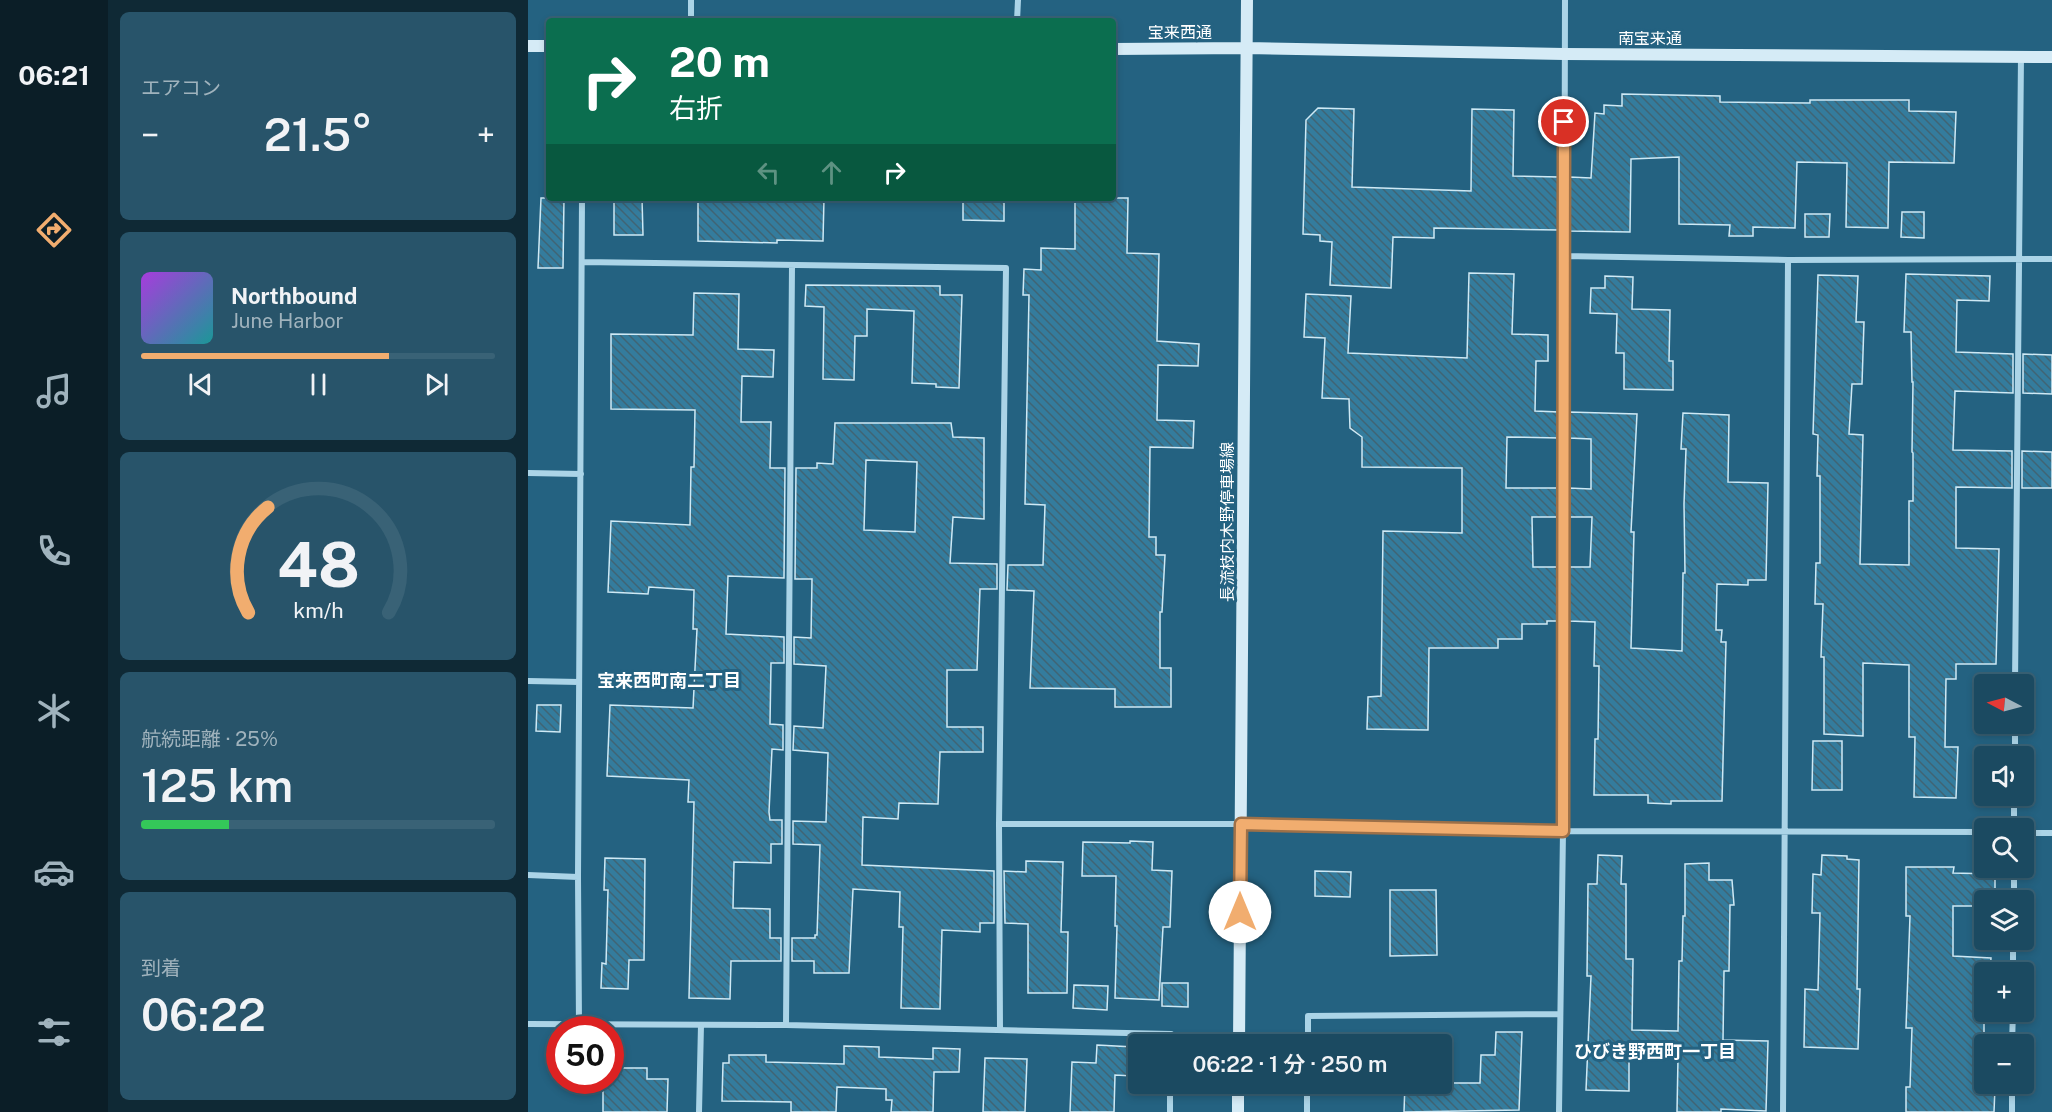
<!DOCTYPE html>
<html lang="ja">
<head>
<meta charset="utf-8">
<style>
	:root { --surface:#1b4a61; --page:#28546a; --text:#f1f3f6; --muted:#a0b3bd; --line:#396276; --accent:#f1ad6f }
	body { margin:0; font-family:"Public Sans","Noto Sans JP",sans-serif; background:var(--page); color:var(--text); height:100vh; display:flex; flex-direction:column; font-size:22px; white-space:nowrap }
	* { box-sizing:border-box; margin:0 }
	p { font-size:20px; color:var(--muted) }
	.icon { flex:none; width:33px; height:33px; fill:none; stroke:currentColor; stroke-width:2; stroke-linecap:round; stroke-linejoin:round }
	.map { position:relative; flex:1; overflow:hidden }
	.panel { display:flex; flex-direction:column; gap:12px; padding:12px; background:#0f2935; width:420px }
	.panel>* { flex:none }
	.guide { position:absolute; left:18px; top:18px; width:570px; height:183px; border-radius:6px; box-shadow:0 3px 9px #0003,0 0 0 2px var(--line); background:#0b6e4f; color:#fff; overflow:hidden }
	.needle { width:39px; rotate:276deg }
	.fabs { position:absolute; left:1446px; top:674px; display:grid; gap:12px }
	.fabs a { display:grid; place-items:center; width:60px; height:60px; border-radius:6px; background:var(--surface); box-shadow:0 3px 9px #0003,0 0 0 2px var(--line); font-size:30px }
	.speed { position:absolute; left:18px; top:1016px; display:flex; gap:12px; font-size:30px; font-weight:700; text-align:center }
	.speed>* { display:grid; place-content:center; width:78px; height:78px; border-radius:50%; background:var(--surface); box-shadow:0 3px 9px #0003,0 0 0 2px var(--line); line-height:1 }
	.speed .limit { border:9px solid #d22; background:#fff; color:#111 }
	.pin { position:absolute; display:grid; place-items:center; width:51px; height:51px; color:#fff; margin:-26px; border:3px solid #fff; border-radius:50%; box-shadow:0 2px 6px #0007 }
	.me { position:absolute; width:66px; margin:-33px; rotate:0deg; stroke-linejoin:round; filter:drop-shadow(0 0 4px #0008) }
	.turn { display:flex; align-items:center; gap:21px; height:126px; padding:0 24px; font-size:27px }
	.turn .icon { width:78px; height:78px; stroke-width:2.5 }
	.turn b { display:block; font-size:42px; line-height:51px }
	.lanes { display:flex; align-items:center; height:57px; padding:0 24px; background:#0003; justify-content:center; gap:30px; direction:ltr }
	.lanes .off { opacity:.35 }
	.big { font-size:45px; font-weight:600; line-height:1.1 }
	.panel .widget { flex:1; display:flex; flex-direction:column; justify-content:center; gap:9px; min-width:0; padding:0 21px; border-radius:9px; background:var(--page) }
	.panel .dial { align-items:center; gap:0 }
	.dial svg { height:156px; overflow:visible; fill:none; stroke:var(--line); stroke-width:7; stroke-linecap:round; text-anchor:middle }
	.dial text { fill:var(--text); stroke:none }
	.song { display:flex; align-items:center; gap:18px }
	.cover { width:72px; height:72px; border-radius:9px; background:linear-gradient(135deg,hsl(280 70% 55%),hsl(180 70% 35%)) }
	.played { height:6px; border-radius:3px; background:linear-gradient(90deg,var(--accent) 70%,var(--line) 70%) }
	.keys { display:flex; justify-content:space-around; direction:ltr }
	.heat { display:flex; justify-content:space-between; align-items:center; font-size:33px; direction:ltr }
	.charge { height:9px; border-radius:4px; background:linear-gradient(90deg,#34c759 25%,var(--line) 0) }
	.trip { position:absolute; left:600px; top:1034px; width:324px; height:60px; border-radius:6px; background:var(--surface); box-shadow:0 3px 9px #0003,0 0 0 2px var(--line); font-weight:600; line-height:60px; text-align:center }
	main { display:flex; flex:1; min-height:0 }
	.tab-bar { display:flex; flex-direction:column; width:108px; justify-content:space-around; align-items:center; background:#0b1e27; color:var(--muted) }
	.tab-bar .icon { width:42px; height:42px }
	.tab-bar .selected { color:var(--accent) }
	.tab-bar b { font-size:27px; color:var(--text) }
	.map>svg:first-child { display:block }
	.building { fill:url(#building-back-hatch); stroke:#cee9f5; stroke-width:1.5; fill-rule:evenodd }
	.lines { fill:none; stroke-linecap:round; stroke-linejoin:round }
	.street { stroke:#abd4e7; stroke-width:6 }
	.secondary { stroke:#d5ebf6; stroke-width:12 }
	.route-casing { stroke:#9d7048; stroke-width:15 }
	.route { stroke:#f1ad6f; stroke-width:10 }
	.labels { text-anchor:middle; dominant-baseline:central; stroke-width:6; stroke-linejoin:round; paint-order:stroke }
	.street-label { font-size:16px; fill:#fff; stroke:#246281 }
	.neighbourhood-label { font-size:18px; font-weight:bold; fill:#fff; stroke:#246281 }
</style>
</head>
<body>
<main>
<nav class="tab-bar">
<b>06:21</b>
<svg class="icon selected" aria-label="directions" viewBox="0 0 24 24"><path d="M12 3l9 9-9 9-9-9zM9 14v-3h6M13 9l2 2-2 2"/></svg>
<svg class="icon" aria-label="music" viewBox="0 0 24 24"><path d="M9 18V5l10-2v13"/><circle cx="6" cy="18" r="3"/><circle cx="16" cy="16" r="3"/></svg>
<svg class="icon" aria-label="phone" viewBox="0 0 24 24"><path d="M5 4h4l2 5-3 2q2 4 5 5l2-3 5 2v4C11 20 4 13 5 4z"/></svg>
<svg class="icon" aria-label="climate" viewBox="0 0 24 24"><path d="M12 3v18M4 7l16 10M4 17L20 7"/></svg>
<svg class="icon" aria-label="car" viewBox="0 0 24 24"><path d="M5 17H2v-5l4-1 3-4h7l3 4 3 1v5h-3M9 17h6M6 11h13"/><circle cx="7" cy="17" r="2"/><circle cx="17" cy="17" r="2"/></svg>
<svg class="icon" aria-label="filters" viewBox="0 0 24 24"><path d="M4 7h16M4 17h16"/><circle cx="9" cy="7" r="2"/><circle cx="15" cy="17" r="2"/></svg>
</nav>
<section class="panel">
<div class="widget"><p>エアコン</p>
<div class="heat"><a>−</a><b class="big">21.5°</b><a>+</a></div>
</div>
<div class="widget">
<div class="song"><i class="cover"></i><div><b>Northbound</b><p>June Harbor</p></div></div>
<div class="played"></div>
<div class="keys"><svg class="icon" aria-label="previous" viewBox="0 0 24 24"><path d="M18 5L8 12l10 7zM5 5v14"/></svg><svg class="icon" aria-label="pause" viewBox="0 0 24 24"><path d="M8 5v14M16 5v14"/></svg><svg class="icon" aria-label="next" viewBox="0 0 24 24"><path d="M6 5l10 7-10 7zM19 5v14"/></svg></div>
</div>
<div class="widget dial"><svg viewBox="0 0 100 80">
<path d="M14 69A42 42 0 1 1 86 69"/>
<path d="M14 69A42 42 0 0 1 24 15" stroke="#f1ad6f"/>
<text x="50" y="56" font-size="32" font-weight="700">48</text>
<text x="50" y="72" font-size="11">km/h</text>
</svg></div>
<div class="widget"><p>航続距離 · 25%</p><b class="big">125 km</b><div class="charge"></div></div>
<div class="widget"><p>到着</p><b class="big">06:22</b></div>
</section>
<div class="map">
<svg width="1524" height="1112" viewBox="0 0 1524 1112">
	<defs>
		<pattern id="building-back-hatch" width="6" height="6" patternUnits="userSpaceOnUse" patternTransform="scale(1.5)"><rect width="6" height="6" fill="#347c9d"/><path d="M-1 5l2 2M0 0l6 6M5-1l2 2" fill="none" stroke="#406474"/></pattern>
	</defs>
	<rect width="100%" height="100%" fill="#246281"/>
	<path class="building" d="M1094 94 1192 96V102L1282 103V100H1381V111L1428 112 1426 163 1361 162 1360 228 1318 227 1319 163 1269 162 1267 228 1225 227V236H1201L1202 225 1151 224V157L1103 159 1102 232 1042 231V177L1063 178 1067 113 1076 114V105L1094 106Z
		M790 108 826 109 824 187 943 191 944 109 986 110 985 176 1031 177V230L906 228V238L865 237 863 288 802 285 804 242 792 241V235L775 234 778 120Z
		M13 198H36L35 268H10Z
		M86 198H114L115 235H86Z
		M170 198H296L295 241 249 240V243L170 241Z
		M435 198H476V221L435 220Z
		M547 198H600L599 253 631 254 629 341 671 344 670 366 630 365 629 420 666 421 665 448 622 447 621 537H628V555H637L634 612H632V668H643V707H587V689L502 688 506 591 479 590 480 565H515L517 505 497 504 501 295H495L496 269 513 270V248L547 249Z
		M1374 212H1396V238L1373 237Z
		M1277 214H1302L1301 237H1277Z
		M941 273 986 274 984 334 1020 335V361H1008L1007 411 1031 412V438L979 437 978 488H1031L1030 517H1004L1005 567H1030V621H1019V624H994V639H970V648H901L900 730 839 729 840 697 853 696 855 531 934 533V468L834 467V437L822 428 821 399 794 398 797 338 776 337 778 294 823 296 820 353 939 358Z
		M1378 274 1462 276 1461 301 1429 300 1428 352 1485 354V393L1427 391 1425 450 1484 451V488L1428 487V548L1471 549 1468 664H1428V679H1418L1417 747H1430L1428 798 1386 797 1387 737H1381V665L1335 663V736L1296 734V657H1293L1295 604H1287L1288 563H1292V476H1289L1290 435 1285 434 1290 275 1330 276 1328 322H1336L1334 384H1324L1321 434 1335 435 1332 564 1381 565V501H1385V453L1384 452 1385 382H1384L1383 332H1376Z
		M1077 276 1105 277 1104 309 1142 310 1141 361H1145V390L1096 389V353H1088L1089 314 1062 313 1063 288H1077Z
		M278 285 412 286V295H434L431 388 408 387V384L384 383 386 311 339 309V336H327L326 380 295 379 296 307 277 306Z
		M166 293 211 294 210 349 246 350 245 377 214 376 213 422H243L242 468H257L256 578 200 576 198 634 256 637V663H243L242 724 255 725V750L244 749 241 812 242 820H254V844H243V863L206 862 205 908 242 909V938H253V961H203L202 999 161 998 166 802H160L161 780 79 776 82 705 165 708 169 629H165L166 590 121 587 120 594 80 592 83 521 162 525 163 467H166L167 410 83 409V334L165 335Z
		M1495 354 1524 355V394L1495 393Z
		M1041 412 1109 414 1103 532H1106L1103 648 1154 651 1155 573H1157L1156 504 1158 449H1153L1155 413 1201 415 1200 482 1240 483 1238 580H1220V585L1189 584 1188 630H1194L1193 642H1198L1194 801H1143V804L1120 803V795H1066L1067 739H1070L1071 666H1066L1067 622 1041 621V567H1062L1064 517H1041V488L1063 489V439L1041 438Z
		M307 423H423L425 437 456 438V519L425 517 422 563 469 564V589H452L449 670H419V727H455V752H412L410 804 371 803 370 819 335 817 334 865 466 871V923H452V932L414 930 412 1009 373 1008 375 927H371L372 892 325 889 321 973H286V961H264V938H287V935H289L292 845 265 844V821L298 822 300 753 265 750 266 726 295 728 298 666 266 664V637L283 638 284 579H267L268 468H289V463L305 464ZM338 460 389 462 387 532 336 530Z
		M1494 451 1524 452V488H1494Z
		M9 705H33L32 732 8 731Z
		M1285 741H1314V790H1284Z
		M602 841 625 842 624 870 644 871 642 927H635L631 1000 587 998 589 926H587L588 876H554L555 842 602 843Z
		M1070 855 1094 856 1093 884H1098V959H1105L1104 1030 1150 1031 1151 961H1154L1155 916H1157V864L1181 863V880H1204L1206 905H1202L1201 971H1196L1195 1040 1240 1041 1238 1111 1193 1109V1112H1149L1150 1058 1101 1057V1091L1058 1090 1063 976H1059L1060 884H1069Z
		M1294 855 1319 856V859L1331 860 1329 989H1332L1330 1049 1276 1047 1277 989 1290 990 1292 913H1284L1285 874 1293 875Z
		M77 858 117 859 116 960H101L100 989 73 988 74 963 78 964 80 890H76Z
		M498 861 535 862 533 932H540L539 993H500V924L477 923 476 871 498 872Z
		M1378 867H1426L1425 873 1467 874V900H1456V906H1425V956L1463 958 1462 972H1456V1011H1460L1459 1019H1456V1083H1465V1087H1467L1466 1112H1378V1087H1382L1384 1028H1378L1382 916H1378Z
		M787 871 823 872 822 897 787 896Z
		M862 890H908L909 955 862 956Z
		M634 983H660V1007L634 1006Z
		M546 985 580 986 579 1010 545 1008Z
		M968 1032H994L991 1110 876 1112 877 1083H952L953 1055H967Z
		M569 1045 606 1047 605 1076 587 1075 586 1112H542L544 1062 568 1063Z
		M316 1046 351 1047V1057L405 1059V1048L432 1049 431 1072H406L405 1112H363L364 1100H358V1089L309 1087 308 1112H263V1102L194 1101 195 1063H201V1055H238V1062L316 1064Z
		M457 1058 499 1059 497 1112H455Z
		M82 1068H119V1079H140L139 1112H75V1080H82Z"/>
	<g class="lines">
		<path class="street" d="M163 21V0
			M489 21 490 0
			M1036 256 1260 260 1524 259
			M54 262 478 268 471 824 472 1030
			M0 473 53 474
			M0 681 51 682
			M1487 684 1493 56
			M1487 756V723
			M471 824H713L1035 831 1456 832
			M1486 828V795
			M1496 833H1524
			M0 875 50 877
			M1486 900V867
			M1485 972V939
			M0 1024 258 1025 643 1034V1044
			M51 1025 50 877 54 198
			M258 1025 264 266
			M780 1044V1016L1032 1014
			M1484 1044 1485 1011
			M171 1112 173 1025
			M642 1112V1083
			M779 1112V1083
			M1031 1112 1035 831 1037 0
			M1255 1112 1260 260
			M1484 1112V1083"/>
		<path class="secondary" d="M0 46H21
			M585 49 719 48 1036 54 1524 57
			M711 1044 719 0
			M710 1112V1083"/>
	</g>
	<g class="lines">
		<defs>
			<path id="route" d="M712 912 713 824 1035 831 1036 122"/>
		</defs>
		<use href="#route" class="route-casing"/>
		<use href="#route" class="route"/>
	</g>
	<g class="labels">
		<g class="street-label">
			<text x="652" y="32">宝来西通</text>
			<text x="1122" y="38">南宝来通</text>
			<text transform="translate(699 522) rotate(-90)">長流枝内木野停車場線</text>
		</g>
		<g class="neighbourhood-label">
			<text x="141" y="680">宝来西町南二丁目</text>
			<text x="1127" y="1051">ひびき野西町一丁目</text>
		</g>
	</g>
</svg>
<div class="fabs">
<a><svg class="needle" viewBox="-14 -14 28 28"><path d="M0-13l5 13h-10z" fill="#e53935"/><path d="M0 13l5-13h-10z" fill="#a0b3bd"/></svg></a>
<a><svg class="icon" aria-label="sound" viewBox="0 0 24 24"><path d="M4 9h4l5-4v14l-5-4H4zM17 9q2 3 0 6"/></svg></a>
<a><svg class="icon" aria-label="search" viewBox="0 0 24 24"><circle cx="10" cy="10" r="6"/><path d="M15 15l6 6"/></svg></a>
<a><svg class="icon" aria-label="layers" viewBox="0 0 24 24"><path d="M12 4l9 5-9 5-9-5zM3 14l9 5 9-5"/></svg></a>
<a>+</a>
<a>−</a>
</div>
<div class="speed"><div class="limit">50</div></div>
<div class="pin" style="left:1036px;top:122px;background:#d93025"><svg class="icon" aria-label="arrive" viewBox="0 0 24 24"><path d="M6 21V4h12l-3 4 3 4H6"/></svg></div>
<svg class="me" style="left:712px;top:912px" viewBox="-20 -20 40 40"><circle r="19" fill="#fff"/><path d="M0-13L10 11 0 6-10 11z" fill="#f1ad6f"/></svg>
<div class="trip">06:22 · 1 分 · 250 m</div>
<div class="guide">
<div class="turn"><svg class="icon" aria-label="right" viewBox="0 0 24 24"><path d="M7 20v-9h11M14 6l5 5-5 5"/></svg><div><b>20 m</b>右折</div></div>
<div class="lanes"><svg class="icon off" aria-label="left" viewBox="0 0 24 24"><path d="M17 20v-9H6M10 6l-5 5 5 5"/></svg><svg class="icon off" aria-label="ahead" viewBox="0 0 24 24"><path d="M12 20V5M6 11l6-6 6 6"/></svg><svg class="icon" aria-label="right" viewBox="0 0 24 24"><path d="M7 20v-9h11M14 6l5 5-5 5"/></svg></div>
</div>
</div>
</main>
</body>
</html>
